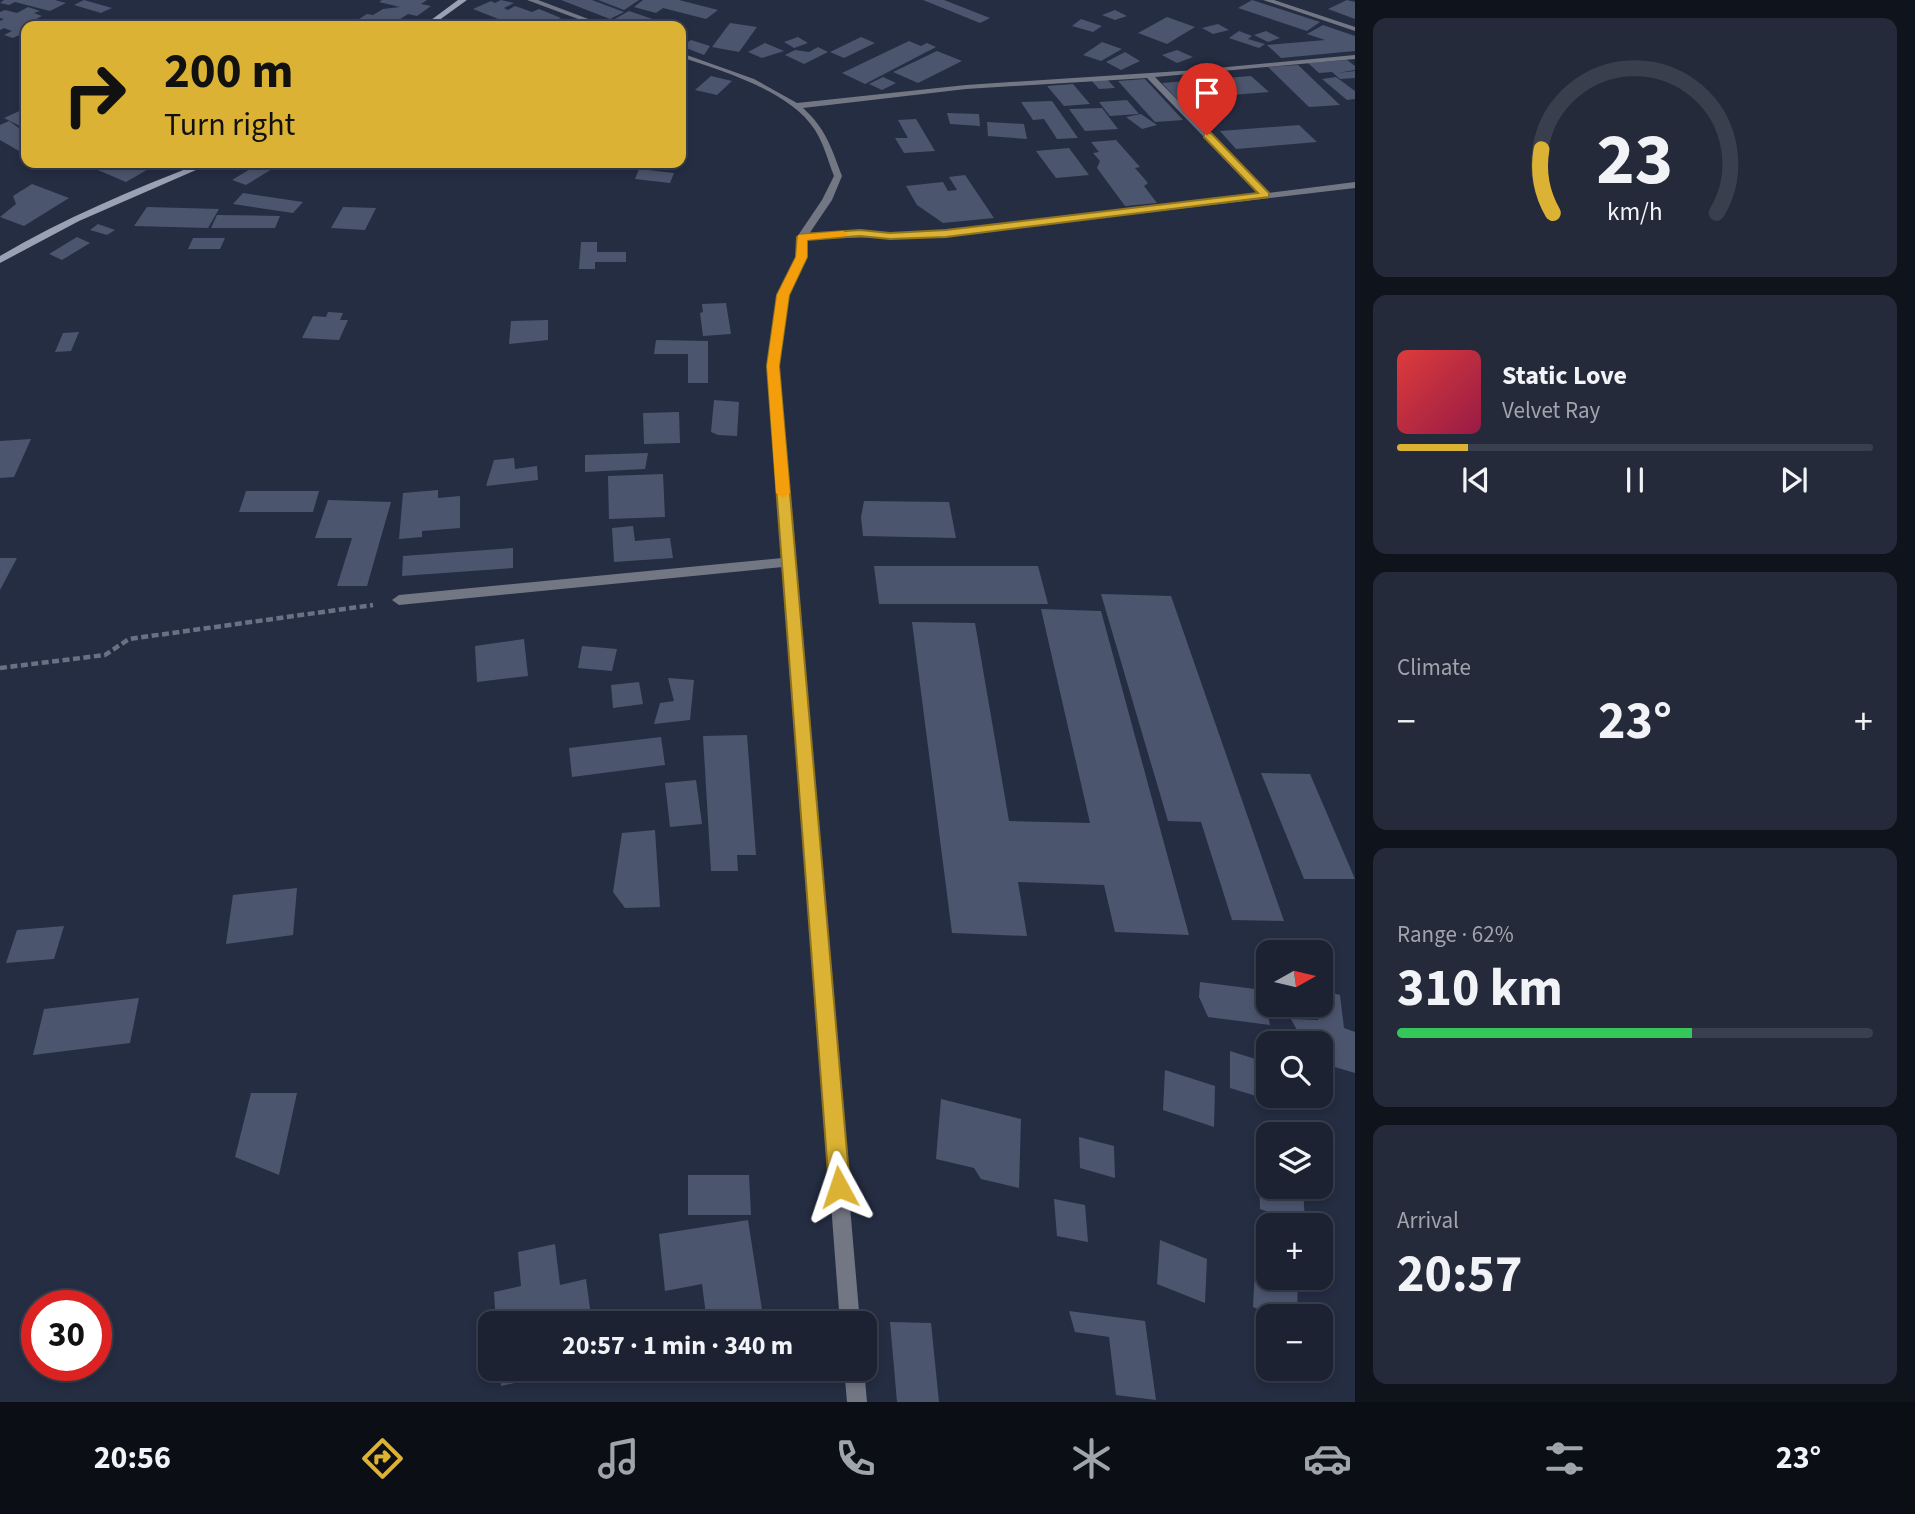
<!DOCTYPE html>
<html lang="en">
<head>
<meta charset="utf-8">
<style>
	:root { --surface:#1c2232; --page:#252a3a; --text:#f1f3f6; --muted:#a0a4ac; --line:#3a3f4d; --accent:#dbb233 }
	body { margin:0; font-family:"Source Sans 3",sans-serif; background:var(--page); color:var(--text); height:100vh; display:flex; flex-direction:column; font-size:26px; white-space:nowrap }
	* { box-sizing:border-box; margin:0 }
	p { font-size:23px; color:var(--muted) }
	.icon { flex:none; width:38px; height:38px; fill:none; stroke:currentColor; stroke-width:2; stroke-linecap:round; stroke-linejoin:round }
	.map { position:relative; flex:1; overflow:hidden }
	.sheet { display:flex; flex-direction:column; gap:18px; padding:18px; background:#0f131c; width:560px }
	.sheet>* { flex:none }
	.guide { position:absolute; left:21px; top:21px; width:665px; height:147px; border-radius:14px; box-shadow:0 4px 10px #0003,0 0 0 2px var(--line); background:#dbb233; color:#111; overflow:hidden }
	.needle { width:46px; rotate:82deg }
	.tools { position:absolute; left:1256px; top:940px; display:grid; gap:14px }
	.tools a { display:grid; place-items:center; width:77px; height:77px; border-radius:14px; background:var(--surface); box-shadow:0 4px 10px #0003,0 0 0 2px var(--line); font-size:35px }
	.speed { position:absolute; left:21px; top:1290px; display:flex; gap:14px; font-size:35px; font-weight:700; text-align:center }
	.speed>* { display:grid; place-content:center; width:91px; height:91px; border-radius:50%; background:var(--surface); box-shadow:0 4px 10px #0003,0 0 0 2px var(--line); line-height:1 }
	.speed .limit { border:10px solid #d22; background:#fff; color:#111 }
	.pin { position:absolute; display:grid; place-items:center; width:60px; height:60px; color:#fff; margin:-72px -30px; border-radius:50% 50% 50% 0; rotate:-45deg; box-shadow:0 0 7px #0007 }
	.pin .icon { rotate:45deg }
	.me { position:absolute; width:77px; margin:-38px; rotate:355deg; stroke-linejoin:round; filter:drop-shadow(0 0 5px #0008) }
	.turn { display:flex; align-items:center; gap:24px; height:147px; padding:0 28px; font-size:32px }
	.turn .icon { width:91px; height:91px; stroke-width:2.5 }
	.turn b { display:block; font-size:49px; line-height:60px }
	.big { font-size:52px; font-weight:700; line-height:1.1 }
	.sheet .card { flex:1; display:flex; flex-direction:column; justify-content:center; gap:10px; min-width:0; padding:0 24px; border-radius:14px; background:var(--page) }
	.sheet .dial { align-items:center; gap:0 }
	.dial svg { height:182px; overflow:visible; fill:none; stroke:var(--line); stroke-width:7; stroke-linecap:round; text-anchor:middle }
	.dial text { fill:var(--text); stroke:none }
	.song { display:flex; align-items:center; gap:21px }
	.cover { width:84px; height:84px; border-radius:10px; background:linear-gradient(135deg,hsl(0 70% 55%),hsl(340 70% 35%)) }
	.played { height:7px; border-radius:4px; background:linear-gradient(90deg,var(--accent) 15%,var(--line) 15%) }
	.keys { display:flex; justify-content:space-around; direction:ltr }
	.heat { display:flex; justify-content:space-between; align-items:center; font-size:38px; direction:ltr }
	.charge { height:10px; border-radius:5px; background:linear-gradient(90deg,#34c759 62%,var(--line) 0) }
	.trip { position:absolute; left:478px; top:1311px; width:399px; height:70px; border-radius:14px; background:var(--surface); box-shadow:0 4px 10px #0003,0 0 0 2px var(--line); font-weight:700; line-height:70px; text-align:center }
	.tabs { display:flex; height:112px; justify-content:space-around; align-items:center; background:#0b0e14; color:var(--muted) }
	.tabs .icon { width:49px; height:49px }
	.tabs .selected { color:var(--accent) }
	.tabs b { font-size:32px; color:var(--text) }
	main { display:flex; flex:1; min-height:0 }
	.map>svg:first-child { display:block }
	.building { fill:#4c556e }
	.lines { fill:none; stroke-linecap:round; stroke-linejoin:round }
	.path { stroke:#6a7184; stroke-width:4.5; stroke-dasharray:7 3.5; stroke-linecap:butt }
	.minor { fill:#737784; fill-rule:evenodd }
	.secondary { fill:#9aa1b5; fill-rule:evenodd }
	.route { fill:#dbb233; stroke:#8e7421; stroke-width:2 }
	.slow { fill:#f59e0b }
</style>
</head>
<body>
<main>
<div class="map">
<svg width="1355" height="1402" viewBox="0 0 1355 1402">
	<rect width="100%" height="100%" fill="#252d43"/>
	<path class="building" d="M4 0H55L66 3 50 11 15 2 9 5 0 3Z
		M84 0 112 8 101 13 74 5Z
		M382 0H427L421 4 431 6 417 16 408 14 389 26 359 19 367 14 373 15 383 9 400 7 379 2Z
		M501 0 514 3 504 8 508 10 515 6 532 12 539 9 561 18 545 26H508L502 24 506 22 473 9 491 1 495 3Z
		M561 0H592L624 12 610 19Z
		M598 0H639L624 10Z
		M643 0H679L718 10 706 19 663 8 656 13 634 7Z
		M923 0H944L990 18 980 23Z
		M1252 0 1320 22 1307 31 1238 8Z
		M1347 0 1355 2V19L1328 9Z
		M28 7 40 11 34 13 42 16 22 26 26 27V32L13 38 4 35 12 31 4 28 0 30V21L4 19 0 18V12L5 10 17 13Z
		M1115 10 1127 16 1115 20 1102 15Z
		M629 11 673 26H627L611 21Z
		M1167 17 1195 27 1167 44 1138 33Z
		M1081 19 1102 26 1093 32 1072 26Z
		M730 23 757 27 739 52 712 47Z
		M1218 24 1229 30 1213 34 1202 28Z
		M1323 25 1355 36V51L1281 58 1267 45 1325 40 1307 34Z
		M1239 31 1252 36 1248 39 1265 44 1259 48 1229 38Z
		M1266 31 1280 38 1268 42 1254 35Z
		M798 37 808 43 794 48 784 42Z
		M861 37 875 43 844 58 830 52Z
		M691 40 710 46 704 55 681 46Z
		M909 41 921 46 927 43 936 47 865 84 842 73Z
		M1102 42 1122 49 1101 61 1083 55Z
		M765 43 784 51 762 58 748 52Z
		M818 47 828 52 804 64 785 55 795 50 809 52Z
		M1177 50 1193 57 1177 63 1162 55Z
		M937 51 962 61 918 83 893 72Z
		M1125 52 1140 61 1121 70 1106 62Z
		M1347 60 1355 66V70L1337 73 1355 71V78L1340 79 1332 72 1319 73 1308 63Z
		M1298 65 1340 105 1309 107 1268 67Z
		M711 76 732 81 717 95 695 90Z
		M1251 76 1269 92 1195 98 1214 117 1195 119 1162 83Z
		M883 77 896 83 882 90 869 84Z
		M1336 77 1355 91V99L1347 100 1322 79Z
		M1107 79 1115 88 1099 89 1091 80Z
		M1145 79 1183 120 1155 122 1118 81Z
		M1073 84 1090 104 1064 106 1047 86Z
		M1127 100 1139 114 1110 116 1099 102Z
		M1052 101 1078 138 1057 139 1044 119 1033 120 1021 102Z
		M26 108V129L4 118Z
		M1102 108 1118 129 1085 131 1069 109Z
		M947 113 979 114 980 126 950 124Z
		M1141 114 1157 125 1142 129 1126 117Z
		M916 119 935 151 904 153 895 138H908L898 120Z
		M9 121 26 133V155L0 140V125Z
		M987 122 1024 124 1027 139 988 136Z
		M1299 125 1317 142 1236 149 1220 131Z
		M1116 140 1140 167 1135 168 1148 183 1144 186 1157 203 1125 206 1097 168 1100 161 1093 153 1099 152 1091 142Z
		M1069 148 1089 175 1056 178 1036 151Z
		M81 163H159L126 182Z
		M260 163H282L246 185 232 180Z
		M639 169 674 173 670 183 635 179Z
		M965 175 994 218 943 223 917 205 906 186 943 182 948 191 957 190 949 177Z
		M32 184 69 198 24 226 0 217 16 204 13 196Z
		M243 193 303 202 293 213 233 204Z
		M147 207 219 209 208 228 134 226Z
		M343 207 376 208 365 230 331 228Z
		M217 215 280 216 275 228H211Z
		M98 224 115 230 107 235 90 230Z
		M77 237 90 243 62 260 49 254Z
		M193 238H225L220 249H188Z
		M581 242H597V252H626V262H595V269H579Z
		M726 303 731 334 703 336 700 313 703 312 702 304Z
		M328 312 343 313 340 320H348L339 340 302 338 313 316 326 317Z
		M548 320V340L509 344 511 321Z
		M79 332 71 351 55 352 63 333Z
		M656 340 708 341V383H688V354H654Z
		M714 400 739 402 737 436 718 435 711 432Z
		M679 412 680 443 644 444 643 413Z
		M31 439 14 477 0 478V441Z
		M648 453 645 469 585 472V455Z
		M514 458 515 469 537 466 538 480 486 486 494 460Z
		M663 474 665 517 609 519 608 476Z
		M438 490V498L460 496V528L422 531V537L399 539 403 493Z
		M246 491H319L313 512H239Z
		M328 500 391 502 367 586H337L352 538H315Z
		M864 501 949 502 956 538 863 536 861 517Z
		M633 526 635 541 670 538 673 558 614 562 612 528Z
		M513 548V568L402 576 403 556Z
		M0 558H17L0 590Z
		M874 566H1038L1048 604H879Z
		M1101 594 1171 596 1284 921 1232 920 1201 822 1168 821Z
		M1041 609 1101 611 1189 935 1115 932 1104 885 1018 882 1027 936 952 933 912 622 975 623 1009 821 1090 823Z
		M524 639 528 676 477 682 475 646Z
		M582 646 617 649 612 671 578 668Z
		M668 678 694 680 690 720 654 724 660 703 674 701Z
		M639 682 643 704 613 708 611 685Z
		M747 735 756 855H737L738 871H711L703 736Z
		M661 737 665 765 572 777 569 748Z
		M1261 773 1310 774 1355 879H1304Z
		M696 780 702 824 670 827 665 783Z
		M655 830 660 907 625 908 613 892 622 833Z
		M297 888 293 935 226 944 233 895Z
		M64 926 54 959 6 963 17 930Z
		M1200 982 1263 990 1270 1025 1208 1017 1199 997Z
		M1321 990 1340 995 1344 1028 1355 1032V1073L1321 1063V1043H1304L1291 1019 1318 1020 1317 1004H1321Z
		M139 998 130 1043 33 1055 44 1009Z
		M1230 1051 1268 1063 1269 1100 1230 1088Z
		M1165 1070 1215 1086 1214 1127 1163 1110Z
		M251 1093H297L279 1175 235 1157Z
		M941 1099 1021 1119 1019 1188 981 1179 974 1168 936 1159Z
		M1258 1136 1269 1140V1186H1303L1305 1224 1260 1209Z
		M1079 1137 1114 1146 1115 1178 1080 1168Z
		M688 1175H749L751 1215H688Z
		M1054 1199 1085 1205 1088 1242 1057 1236Z
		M748 1220 764 1323H707L702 1284 665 1291 659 1234Z
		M1257 1227 1269 1232V1278H1298L1297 1316H1274L1253 1307Z
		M1160 1240 1207 1259 1205 1303 1157 1284Z
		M555 1244 560 1285 586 1279 592 1323H496L494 1292 521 1286 518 1252Z
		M1069 1311 1145 1321 1156 1400 1116 1395 1109 1337 1075 1332Z
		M672 1313 673 1323H615L614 1321Z
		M890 1322 931 1323 939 1402H897Z
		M500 1368H575V1370L501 1386Z
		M597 1368H629V1370L598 1375Z"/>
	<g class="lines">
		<path class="path" d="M0 668 105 655 129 639 373 605"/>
		<path class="minor" d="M527 0H538L607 26H597Z
			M1263 0H1274L1355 27V31Z
			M681 53 754 79 797 103 966 85 1196 70 1355 55V59L1155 77 1268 193 1355 182V188L946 236C899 238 853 236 807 240V257L788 295 778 366 860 1323H840L783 567 399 605 392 600 399 595 782 558 768 366 778 295 797 257V237L822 200 834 176C828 161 824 144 815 130 789 90 724 72 681 57ZM1147 78 1259 194 946 230 889 233 860 230 809 234 832 200 842 176C831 147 826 129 803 108L966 89Z
			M844 1368H864L867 1402H847Z"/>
		<path class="secondary" d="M458 0H467L431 26H423Z
			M201 163H212L79 221 0 263V256C64 218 132 190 201 163Z"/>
	</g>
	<path class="route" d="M1204 133H1211L1269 193V197L946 237 890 239 860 236 807 240V257L789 295 779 366 850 1187 847 1195 839 1198 832 1195 829 1187 767 366 777 295 796 257 797 237 802 234 860 230 890 233 946 230 1258 193 1204 137Z"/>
	<path class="slow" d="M843 231 848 234 846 236 807 240V257L789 295 779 366 790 493 783 498 776 493 767 366 777 295 796 257 798 235Z"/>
</svg>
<div class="tools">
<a><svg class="needle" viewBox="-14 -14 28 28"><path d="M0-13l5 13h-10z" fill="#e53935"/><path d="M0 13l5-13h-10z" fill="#a0a4ac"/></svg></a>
<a><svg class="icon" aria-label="search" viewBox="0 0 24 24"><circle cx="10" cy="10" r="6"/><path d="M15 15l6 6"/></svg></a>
<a><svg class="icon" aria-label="layers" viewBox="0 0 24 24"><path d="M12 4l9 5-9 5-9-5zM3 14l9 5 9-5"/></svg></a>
<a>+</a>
<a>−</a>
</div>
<div class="speed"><div class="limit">30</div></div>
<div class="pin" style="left:1207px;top:135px;background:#d93025"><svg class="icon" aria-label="arrive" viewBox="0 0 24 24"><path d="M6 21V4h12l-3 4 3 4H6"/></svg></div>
<svg class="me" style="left:839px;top:1187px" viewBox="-20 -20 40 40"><path d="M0-17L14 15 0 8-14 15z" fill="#dbb233" stroke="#fff" stroke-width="4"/></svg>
<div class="trip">20:57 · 1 min · 340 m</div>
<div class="guide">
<div class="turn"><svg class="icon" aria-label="right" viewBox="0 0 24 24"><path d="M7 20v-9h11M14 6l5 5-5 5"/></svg><div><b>200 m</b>Turn right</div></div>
</div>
</div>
<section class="sheet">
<div class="card dial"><svg viewBox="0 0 100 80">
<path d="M14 69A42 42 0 1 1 86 69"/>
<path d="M14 69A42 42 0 0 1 9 41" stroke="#dbb233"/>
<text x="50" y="56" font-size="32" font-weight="700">23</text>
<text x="50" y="72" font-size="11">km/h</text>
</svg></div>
<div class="card">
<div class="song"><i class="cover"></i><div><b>Static Love</b><p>Velvet Ray</p></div></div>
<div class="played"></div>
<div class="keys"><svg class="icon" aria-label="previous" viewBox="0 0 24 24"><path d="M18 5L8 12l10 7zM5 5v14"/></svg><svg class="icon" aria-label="pause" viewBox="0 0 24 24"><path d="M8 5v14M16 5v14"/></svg><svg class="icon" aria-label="next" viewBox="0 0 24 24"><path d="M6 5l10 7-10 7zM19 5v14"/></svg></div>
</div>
<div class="card"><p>Climate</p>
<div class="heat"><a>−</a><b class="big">23°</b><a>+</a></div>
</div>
<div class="card"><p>Range · 62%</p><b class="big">310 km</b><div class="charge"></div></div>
<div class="card"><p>Arrival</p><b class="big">20:57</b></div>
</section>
</main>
<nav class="tabs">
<b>20:56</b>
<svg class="icon selected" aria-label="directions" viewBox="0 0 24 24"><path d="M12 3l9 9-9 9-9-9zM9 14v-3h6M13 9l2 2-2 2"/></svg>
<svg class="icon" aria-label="music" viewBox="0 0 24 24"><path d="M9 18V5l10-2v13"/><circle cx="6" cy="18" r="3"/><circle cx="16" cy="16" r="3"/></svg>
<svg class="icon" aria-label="phone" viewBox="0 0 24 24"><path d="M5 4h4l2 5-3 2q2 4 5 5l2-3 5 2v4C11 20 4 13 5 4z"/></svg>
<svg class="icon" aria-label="climate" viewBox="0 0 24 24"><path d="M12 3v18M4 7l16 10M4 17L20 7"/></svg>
<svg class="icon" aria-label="car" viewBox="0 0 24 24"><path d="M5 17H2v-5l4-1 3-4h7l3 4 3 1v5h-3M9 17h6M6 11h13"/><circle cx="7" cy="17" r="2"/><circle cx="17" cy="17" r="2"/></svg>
<svg class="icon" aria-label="filters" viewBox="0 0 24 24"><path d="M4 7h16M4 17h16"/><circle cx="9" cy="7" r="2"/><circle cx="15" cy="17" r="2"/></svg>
<b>23°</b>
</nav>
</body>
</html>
